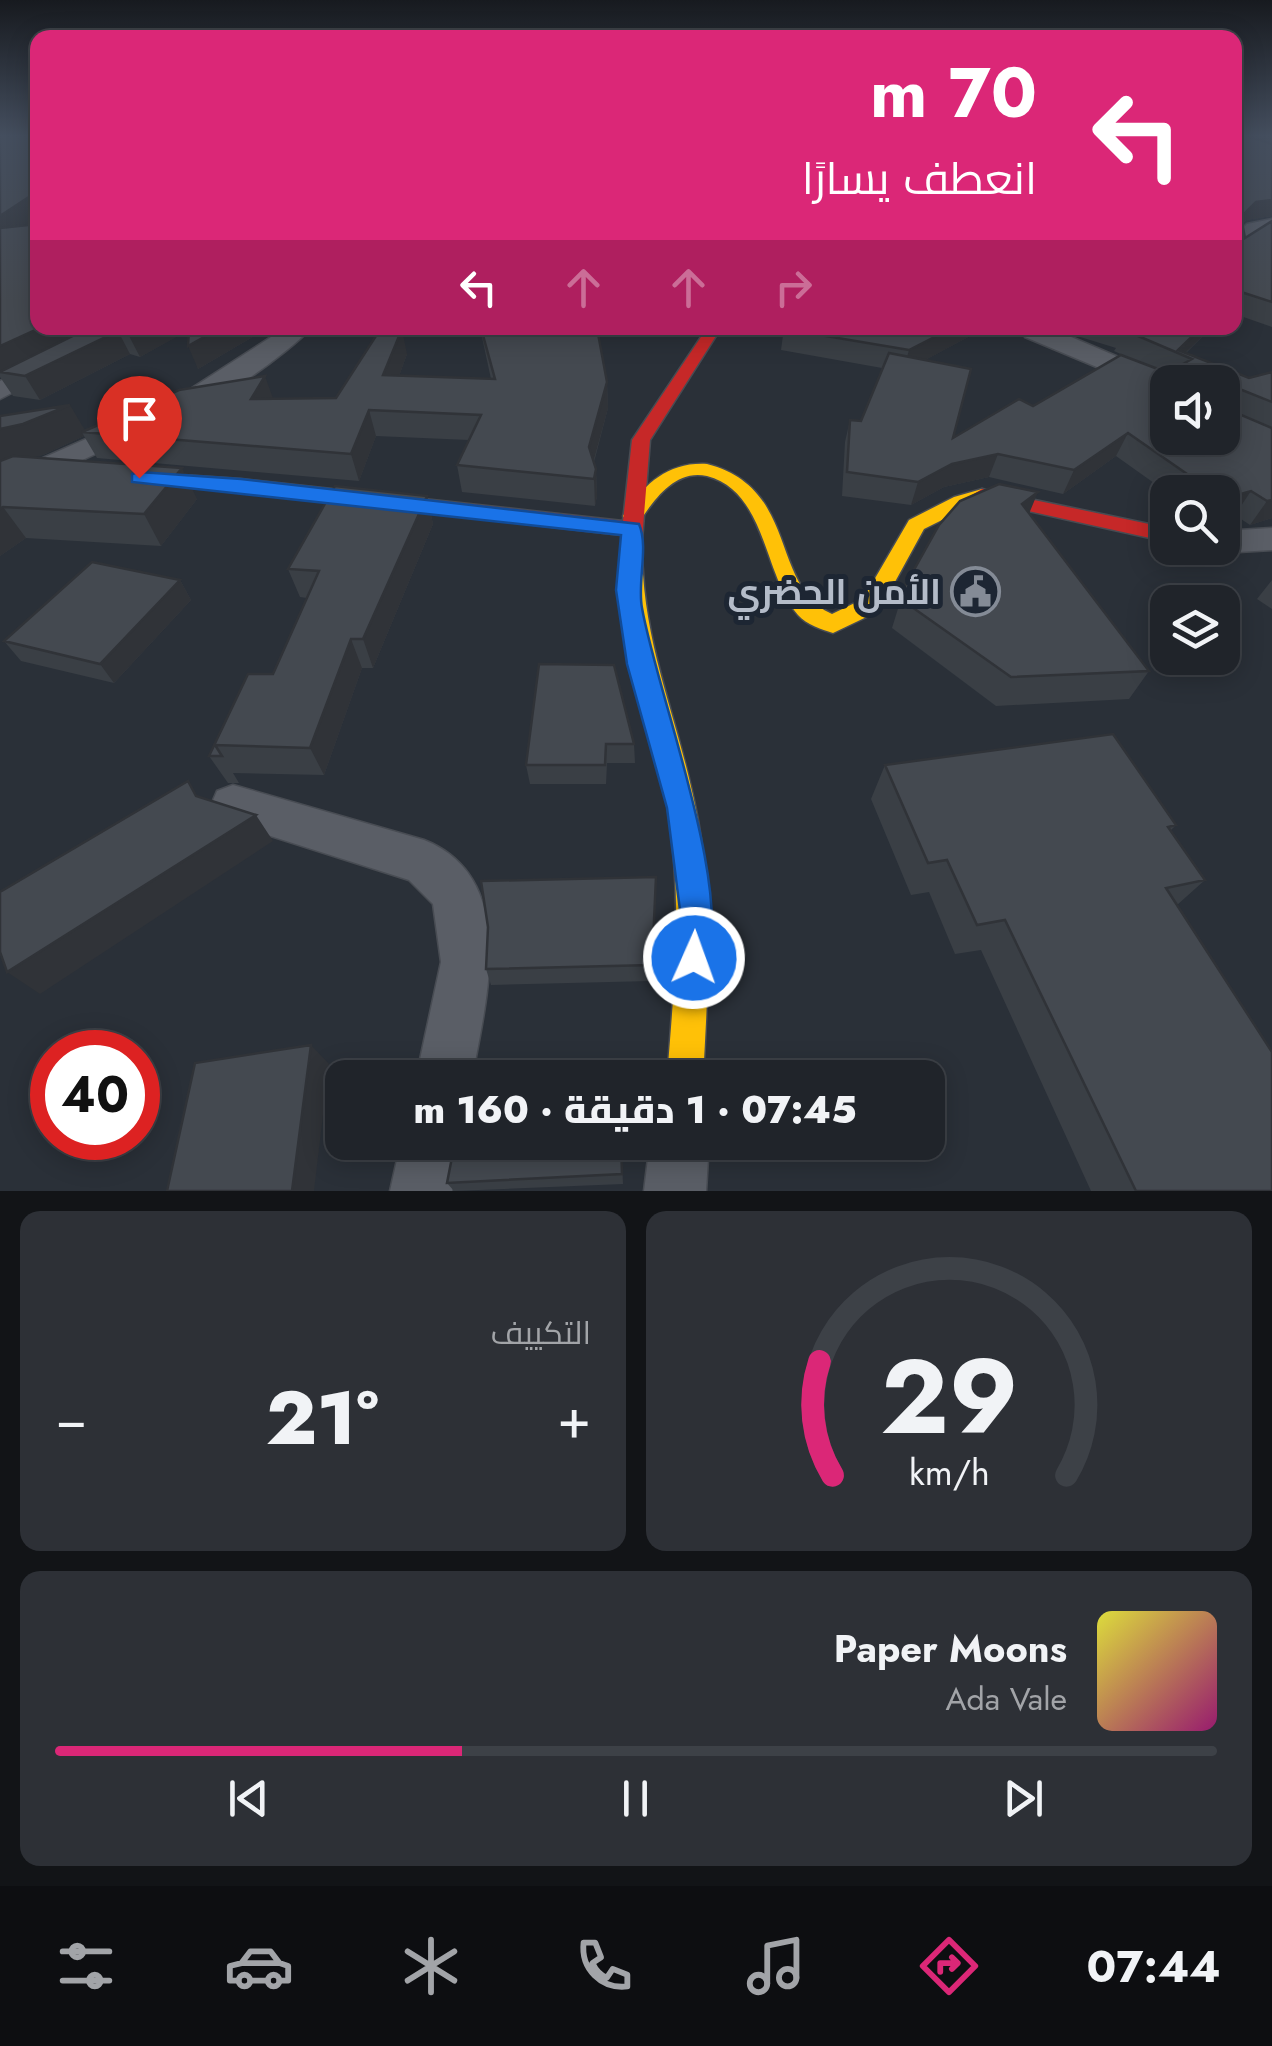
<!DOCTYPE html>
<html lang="ar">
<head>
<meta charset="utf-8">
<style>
	:root { --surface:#20242a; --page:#2d3036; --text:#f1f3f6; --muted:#a2a4a8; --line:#3d4147; --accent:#db2777 }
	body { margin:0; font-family:Jost,Cairo,sans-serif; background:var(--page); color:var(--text); direction:rtl; height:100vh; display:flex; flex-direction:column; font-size:38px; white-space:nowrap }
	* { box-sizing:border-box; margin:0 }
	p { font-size:32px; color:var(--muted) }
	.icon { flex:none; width:55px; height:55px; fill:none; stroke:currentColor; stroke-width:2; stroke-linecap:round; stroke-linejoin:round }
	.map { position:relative; height:1191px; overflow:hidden; direction:ltr }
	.sheet { display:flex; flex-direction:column; gap:20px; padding:20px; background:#121417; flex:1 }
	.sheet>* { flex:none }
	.guide { position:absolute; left:30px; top:30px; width:1212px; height:305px; border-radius:20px; box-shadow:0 5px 25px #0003,0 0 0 2px var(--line); direction:rtl; background:#db2777; color:#fff; overflow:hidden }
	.tools { position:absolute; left:1150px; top:365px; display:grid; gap:20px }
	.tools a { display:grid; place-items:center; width:90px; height:90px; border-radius:20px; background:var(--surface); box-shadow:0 5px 25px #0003,0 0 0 2px var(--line); font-size:50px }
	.speed { position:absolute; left:30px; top:1030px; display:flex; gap:20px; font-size:50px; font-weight:700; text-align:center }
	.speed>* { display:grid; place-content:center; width:130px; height:130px; border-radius:50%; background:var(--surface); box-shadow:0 5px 25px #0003,0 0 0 2px var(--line); line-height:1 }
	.speed .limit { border:15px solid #d22; background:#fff; color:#111 }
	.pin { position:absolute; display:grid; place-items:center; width:85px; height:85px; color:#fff; margin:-102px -42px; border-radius:50% 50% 50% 0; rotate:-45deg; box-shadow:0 0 10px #0007 }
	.pin .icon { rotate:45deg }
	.me { position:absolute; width:110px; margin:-55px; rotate:2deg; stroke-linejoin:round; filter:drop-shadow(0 0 8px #0008) }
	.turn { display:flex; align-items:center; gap:35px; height:210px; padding:0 40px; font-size:45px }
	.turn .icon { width:130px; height:130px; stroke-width:2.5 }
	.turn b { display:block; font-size:70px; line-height:85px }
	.lanes { display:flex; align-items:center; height:95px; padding:0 40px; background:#0003; justify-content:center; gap:50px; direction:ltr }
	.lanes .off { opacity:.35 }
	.big { font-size:75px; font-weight:800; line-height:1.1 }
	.sheet .tile { flex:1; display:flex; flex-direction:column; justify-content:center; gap:15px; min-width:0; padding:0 35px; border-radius:20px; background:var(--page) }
	.sheet .dial { align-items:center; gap:0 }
	.dial svg { height:260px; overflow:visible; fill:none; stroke:var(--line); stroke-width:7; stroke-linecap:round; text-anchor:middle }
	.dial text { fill:var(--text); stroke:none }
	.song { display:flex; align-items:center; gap:30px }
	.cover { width:120px; height:120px; border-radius:15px; background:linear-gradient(135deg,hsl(60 70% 55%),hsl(320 70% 35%)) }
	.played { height:10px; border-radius:5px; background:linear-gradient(90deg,var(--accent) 35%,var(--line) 35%) }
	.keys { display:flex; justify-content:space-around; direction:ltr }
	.heat { display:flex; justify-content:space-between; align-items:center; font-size:55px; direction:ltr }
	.sheet .tiles { flex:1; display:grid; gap:20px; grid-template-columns:1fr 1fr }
	.tile:last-child { grid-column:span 2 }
	.trip { position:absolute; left:325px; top:1060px; width:620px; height:100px; border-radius:20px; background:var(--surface); box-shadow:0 5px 25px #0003,0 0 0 2px var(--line); font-weight:800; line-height:100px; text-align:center; direction:rtl }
	.tabs { display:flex; height:160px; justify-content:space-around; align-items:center; background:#0d0e11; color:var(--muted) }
	.tabs .icon { width:70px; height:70px }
	.tabs .on { color:var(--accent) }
	.tabs b { font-size:45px; color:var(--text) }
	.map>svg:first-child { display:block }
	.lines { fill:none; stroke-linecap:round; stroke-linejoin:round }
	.street-casing { stroke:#484c53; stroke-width:3 }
	.slow-casing { stroke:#484c53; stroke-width:3 }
	.jam-casing { stroke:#484c53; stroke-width:3 }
	.street { fill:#5a5e66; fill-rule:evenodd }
	.slow { fill:#ffc107; fill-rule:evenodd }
	.jam { fill:#c62828; fill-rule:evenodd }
	.wall { fill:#3a3f45 }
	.shaded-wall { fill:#303338 }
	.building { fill:#444950; stroke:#303338; stroke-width:2.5; fill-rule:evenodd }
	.route { fill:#1a73e8; stroke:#114b97; stroke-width:2.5 }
	.labels { text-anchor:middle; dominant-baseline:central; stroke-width:10; stroke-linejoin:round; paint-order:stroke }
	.poi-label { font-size:35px; font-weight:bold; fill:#b4bcc9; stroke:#1d2633; text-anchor:end }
</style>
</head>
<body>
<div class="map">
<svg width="1272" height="1191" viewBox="0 0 1272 1191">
	<rect width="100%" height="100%" fill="#2a3038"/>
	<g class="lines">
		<defs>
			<path id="street" d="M1272 219V231L1260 233 1235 253V236L1247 224Z
				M108 328H137L0 399V381Z
				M285 328H311C292 350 202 417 175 411L171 405 175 399Z
				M1024 328H1050L1177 382H1168V396L1159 393 1025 337Z
				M131 419 145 427 141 433 0 498V477Z
				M1272 528V550L1222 553 1209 548H1222V531Z
				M233 785 424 840C520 878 486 1000 472 1078H416L441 962 433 904 409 880 217 819 211 805 217 791Z
				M401 1142H460L452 1191H390Z
				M650 1142H709L706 1191H644Z"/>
			<path id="slow" d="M707 464C800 488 769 586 832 614L863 599 909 520 954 497 982 489 992 495 924 529 879 611 833 633C821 629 807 625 798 615 763 575 767 492 707 476 676 469 655 498 640 521H626L623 516 626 511C647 482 669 462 707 464Z
				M632 533 642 540C641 644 677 712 696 810 714 898 708 988 703 1078H667C674 989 683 899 668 810 651 712 617 644 622 540Z"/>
			<path id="jam" d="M707 328H721L650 440 642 540 632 547 625 545 622 535 241 491 121 483 111 477 121 471 241 479 623 521 632 440Z
				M982 489 1168 528V542L975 499 972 495Z"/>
		</defs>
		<use href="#street" class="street-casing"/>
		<use href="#slow" class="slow-casing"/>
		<use href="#jam" class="jam-casing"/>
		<use href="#street" class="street"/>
		<use href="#slow" class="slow"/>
		<use href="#jam" class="jam"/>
	</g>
	<path class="wall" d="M0 135H38V217L26 225 38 328H268L198 369 188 330 140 357 130 354 40 400 13 396 0 377Z
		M1235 135H1272V216L1246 220 1242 224 1245 238 1272 221V327L1235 314Z
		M480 328H597L607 382 608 408 594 462 596 469 597 496 595 506 462 492 457 465 469 440 376 436 359 481 97 458 84 436 43 455 29 457 197 499 161 546 26 538 0 556V416L85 431 273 398H336L407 354 399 376 491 379Z
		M784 328H985L925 360 953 438 1033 406 1134 360 1114 351 1116 348 1051 328H1211L1186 353 1249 378 1272 372V518L1250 525 1235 515 1222 519V492L1168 493 1116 456 1063 494 989 477 944 487 911 505 842 496 845 442 850 420 861 421 882 368 781 350Z
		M427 496 433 524 373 668H362L324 775 233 773 239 783H228L209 756 248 674H273L307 598 300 597 288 569Z
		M1029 513 1149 671 1129 699 996 706 892 628 905 586Z
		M180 580 191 600 114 683 21 661 4 641Z
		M1272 580V609L1257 599Z
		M614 665 634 744 635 763H607L606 784H530L526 765Z
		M885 765 1176 825 1171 830 1205 880 1177 905 1272 1191H1091L981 950 955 954 929 892 911 895 871 799Z
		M656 877 651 981 491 985 486 969Z
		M621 1142 623 1184 454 1191 447 1183Z"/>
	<path class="shaded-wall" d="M38 191V217L0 244V216Z
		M1272 200V216L1246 220 1235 232 1241 217 1256 202Z
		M40 328H100L0 372V346Z
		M140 328H193L140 357 128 334Z
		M220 328H268L198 369 188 346Z
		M952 328H985L903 372 909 350Z
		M1201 328H1211L1183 355 1177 353Z
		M402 329 407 354 390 401 383 375Z
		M118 331 130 354 40 400 25 376Z
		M265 376 274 401 251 399Z
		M607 382 608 408 590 474 589 447Z
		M70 405 86 432H82L84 436 43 455 18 460 0 475V429Z
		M369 410 376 436 359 481 351 454Z
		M1128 433 1116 456 1063 494 1074 470Z
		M998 454 989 477 944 487 911 505 918 482 952 464Z
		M182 468 197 499 161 546 144 514Z
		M596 469 597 496 595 506 594 479Z
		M1251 491 1235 515 1222 519 1223 499Z
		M1038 492 1026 521 1022 504Z
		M427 496 433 524 373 668 363 639Z
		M1272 500V518L1250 525 1267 501Z
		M3 507 26 538 0 556V509Z
		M180 580 191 600 114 683 100 664Z
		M351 639 362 668 324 775 310 748Z
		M256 815 273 841 40 994 7 972Z
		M311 1045 329 1064 314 1191H292Z"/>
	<path class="building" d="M0 135H38V191L0 216Z
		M1235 135H1245L1272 144V200L1256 202 1241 217 1245 238 1272 221V302L1238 291 1235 294Z
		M38 224V328H40L0 346V228Z
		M89 328H140L128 334 118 331 25 376 0 372Z
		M189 328H220L188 346Z
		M381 328H399L402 329 383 375 495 379 481 328H597L607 382 589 447 596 469 594 479 457 465 481 415 369 410 351 454 82 432 179 390 265 376 251 399 336 398Z
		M784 328H952L909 350 784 329Z
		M1127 328H1201L1178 350 1249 378 1272 372V402L1232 386 1234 412 1272 428V500L1267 501 1251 491 1223 499 1222 492H1213L1128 433 1074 470 998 454 952 464 918 482 847 472 850 420 861 421 889 353 971 369 953 438 1019 399 1033 406 1121 355 1179 377 1183 364 1192 359 1124 330ZM1168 382H1222V438H1168Z
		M70 405 23 424 0 429V416Z
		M13 456 182 468 144 514 3 507 0 509V461Z
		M999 484 1038 492 1022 504 1149 671 1011 677 902 600 905 586 939 525 960 501Z
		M335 486 427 496 363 639H351L310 748 215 745 222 756H209L248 674H273L319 571 288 569Z
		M92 562 180 580 100 664 4 641Z
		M539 664 614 665 634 744H606L605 765H526Z
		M1113 734 1176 825 1168 827 1205 880 1166 888 1272 1052V1191H1136L1005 920 977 925 947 860 928 863 885 765Z
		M188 781 196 796 256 815 7 972 0 952V892Z
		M656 877 652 965 486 969 488 927 481 881Z
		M311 1045 292 1191H167L195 1063Z
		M614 1066V1078H442V1074Z
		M455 1142H621L622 1174 447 1183Z"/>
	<linearGradient id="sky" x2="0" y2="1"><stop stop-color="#171a1f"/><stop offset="0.45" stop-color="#444e5e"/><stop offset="1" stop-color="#444e5e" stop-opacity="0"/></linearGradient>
	<rect width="1272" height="301" fill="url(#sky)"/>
	<path class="route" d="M139 472 241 479 639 524C649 547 637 583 642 608 657 694 736 895 705 970L694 975 682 970 677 958 681 918 667 808 627 664 616 590 621 535 132 482V474Z"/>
	<defs>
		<symbol id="civic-ring" viewBox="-11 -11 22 22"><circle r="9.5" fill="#1d2633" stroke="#848b96" stroke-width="1.5"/><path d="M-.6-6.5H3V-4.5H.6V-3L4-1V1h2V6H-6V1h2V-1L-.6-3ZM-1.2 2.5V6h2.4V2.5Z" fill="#848b96"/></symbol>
	</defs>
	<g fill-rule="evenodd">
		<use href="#civic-ring" x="948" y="564" width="55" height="55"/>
	</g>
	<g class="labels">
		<g class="poi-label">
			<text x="941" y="592">الأمن الحضري</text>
		</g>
	</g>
</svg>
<div class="tools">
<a><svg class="icon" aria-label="sound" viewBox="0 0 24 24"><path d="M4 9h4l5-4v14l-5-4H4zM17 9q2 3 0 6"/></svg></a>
<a><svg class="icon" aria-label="search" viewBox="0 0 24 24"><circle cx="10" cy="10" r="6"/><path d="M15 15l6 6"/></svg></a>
<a><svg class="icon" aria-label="layers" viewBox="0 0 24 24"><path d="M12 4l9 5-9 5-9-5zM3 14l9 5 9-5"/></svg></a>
</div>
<div class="speed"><div class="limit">40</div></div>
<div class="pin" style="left:139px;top:478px;background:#d93025"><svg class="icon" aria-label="arrive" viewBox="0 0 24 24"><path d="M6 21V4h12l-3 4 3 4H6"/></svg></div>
<svg class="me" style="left:694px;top:958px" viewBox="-20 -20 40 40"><circle r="17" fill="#1a73e8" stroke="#fff" stroke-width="3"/><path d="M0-11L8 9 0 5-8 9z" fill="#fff"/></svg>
<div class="trip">07:45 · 1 دقيقة · 160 m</div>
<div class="guide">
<div class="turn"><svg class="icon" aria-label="left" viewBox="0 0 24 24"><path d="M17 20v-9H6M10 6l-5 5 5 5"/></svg><div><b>70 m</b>انعطف يسارًا</div></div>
<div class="lanes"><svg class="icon" aria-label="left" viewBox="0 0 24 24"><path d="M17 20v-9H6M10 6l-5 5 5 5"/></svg><svg class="icon off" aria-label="ahead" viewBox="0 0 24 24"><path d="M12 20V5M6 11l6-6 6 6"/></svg><svg class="icon off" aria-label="ahead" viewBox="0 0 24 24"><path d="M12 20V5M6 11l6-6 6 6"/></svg><svg class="icon off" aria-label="right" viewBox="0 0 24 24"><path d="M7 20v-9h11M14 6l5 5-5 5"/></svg></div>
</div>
</div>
<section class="sheet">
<div class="tiles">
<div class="tile dial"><svg viewBox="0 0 100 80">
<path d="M14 69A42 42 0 1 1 86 69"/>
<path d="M14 69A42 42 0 0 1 10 34" stroke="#db2777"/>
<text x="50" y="56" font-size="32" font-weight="700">29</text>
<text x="50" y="72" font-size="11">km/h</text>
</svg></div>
<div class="tile"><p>التكييف</p>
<div class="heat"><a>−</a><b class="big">21°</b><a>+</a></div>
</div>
<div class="tile">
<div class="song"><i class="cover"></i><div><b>Paper Moons</b><p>Ada Vale</p></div></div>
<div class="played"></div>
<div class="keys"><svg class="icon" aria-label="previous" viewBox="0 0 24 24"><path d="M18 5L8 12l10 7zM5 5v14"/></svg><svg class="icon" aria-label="pause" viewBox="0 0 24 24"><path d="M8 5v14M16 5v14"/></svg><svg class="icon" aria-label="next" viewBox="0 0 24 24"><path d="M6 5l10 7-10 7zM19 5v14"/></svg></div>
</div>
</div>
</section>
<nav class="tabs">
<b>07:44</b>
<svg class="icon on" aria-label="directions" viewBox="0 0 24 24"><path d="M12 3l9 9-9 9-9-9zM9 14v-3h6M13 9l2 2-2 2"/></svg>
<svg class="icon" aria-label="music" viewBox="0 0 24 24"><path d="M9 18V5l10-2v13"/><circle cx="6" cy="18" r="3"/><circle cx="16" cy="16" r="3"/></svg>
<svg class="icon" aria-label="phone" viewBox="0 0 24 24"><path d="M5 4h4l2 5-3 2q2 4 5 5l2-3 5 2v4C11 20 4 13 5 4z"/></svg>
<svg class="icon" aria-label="climate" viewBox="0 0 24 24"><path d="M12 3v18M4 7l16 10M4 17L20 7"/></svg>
<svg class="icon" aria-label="car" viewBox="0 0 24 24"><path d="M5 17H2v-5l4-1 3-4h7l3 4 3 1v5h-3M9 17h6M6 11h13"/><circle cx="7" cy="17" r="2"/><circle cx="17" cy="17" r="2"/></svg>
<svg class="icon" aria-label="filters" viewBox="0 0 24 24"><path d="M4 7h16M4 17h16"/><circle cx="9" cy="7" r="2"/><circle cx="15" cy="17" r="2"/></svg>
</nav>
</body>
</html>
